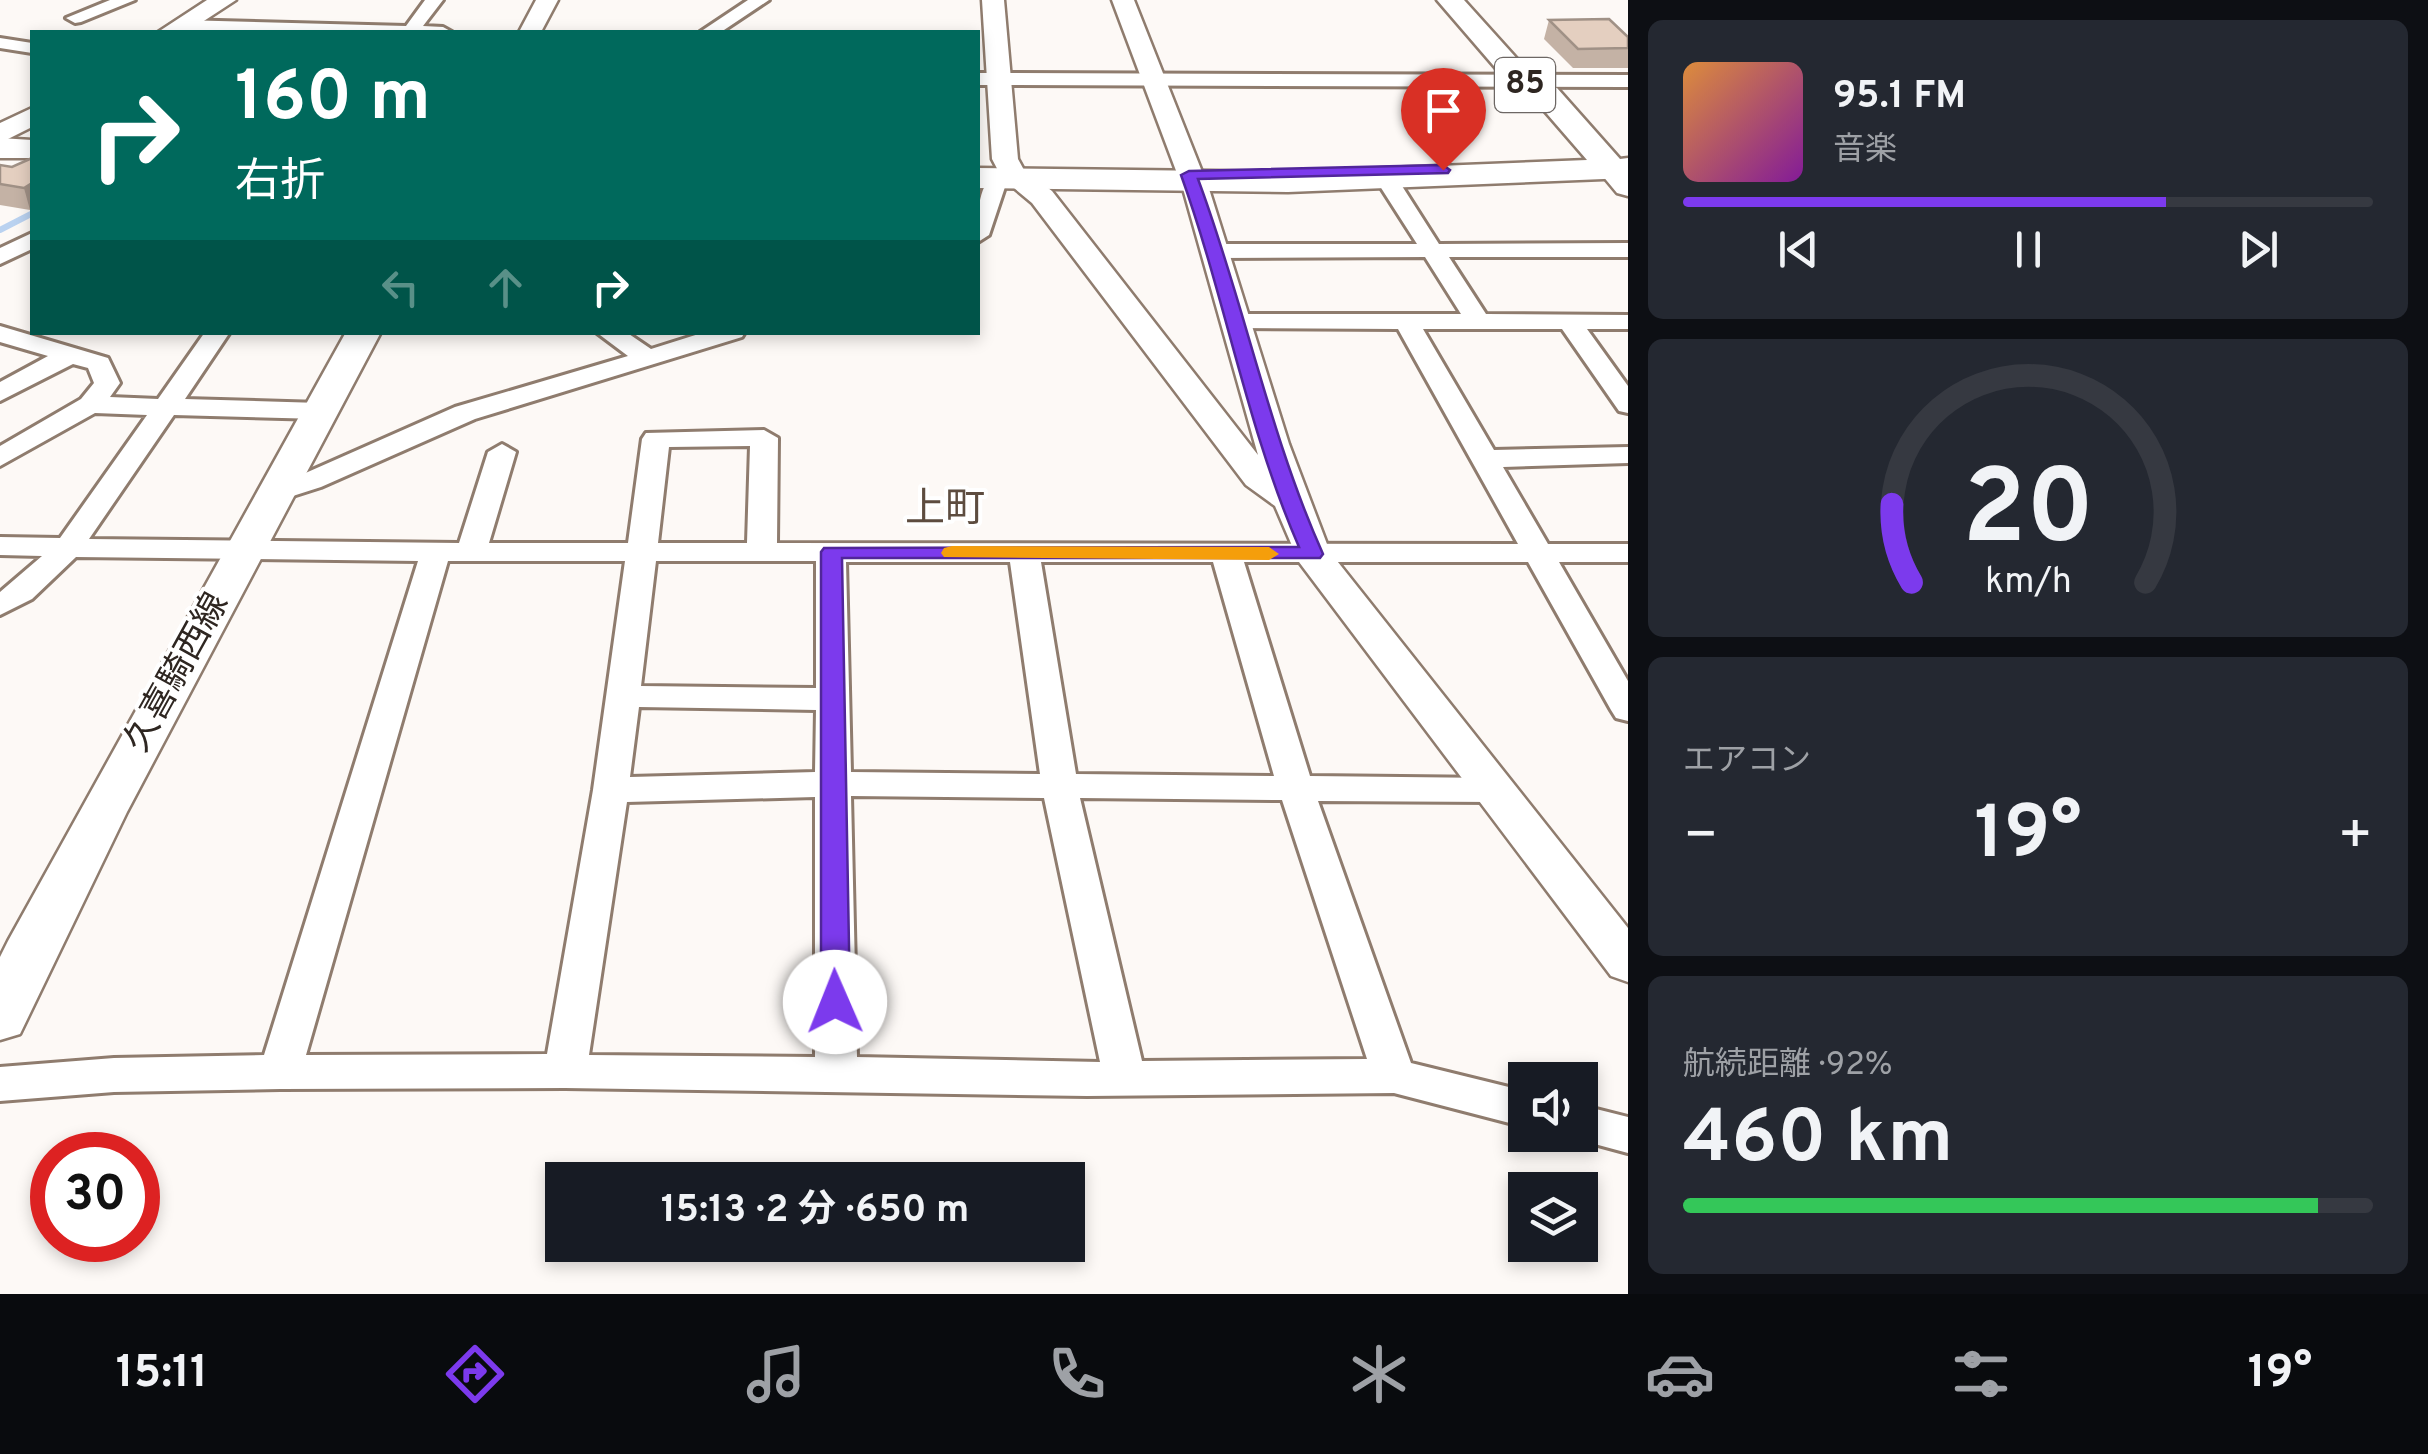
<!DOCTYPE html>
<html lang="ja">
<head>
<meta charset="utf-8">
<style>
	:root { --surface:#171b24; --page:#242831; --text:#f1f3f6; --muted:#9ea1a6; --line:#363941; --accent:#7c3aed }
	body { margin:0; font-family:Overpass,"Noto Sans JP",sans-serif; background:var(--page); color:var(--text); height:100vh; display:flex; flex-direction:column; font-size:38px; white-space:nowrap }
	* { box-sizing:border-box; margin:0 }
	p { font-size:32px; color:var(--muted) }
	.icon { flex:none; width:55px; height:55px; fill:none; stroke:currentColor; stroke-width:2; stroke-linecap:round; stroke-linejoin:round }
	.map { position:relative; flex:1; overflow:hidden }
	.drawer { display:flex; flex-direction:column; gap:20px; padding:20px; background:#0d0f14; width:800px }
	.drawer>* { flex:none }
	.hud { position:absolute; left:30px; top:30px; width:950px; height:305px; border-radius:0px; box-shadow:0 5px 15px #0003; background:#00695c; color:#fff; overflow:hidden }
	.controls { position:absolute; left:1508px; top:1062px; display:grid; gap:20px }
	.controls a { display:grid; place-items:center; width:90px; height:90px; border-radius:0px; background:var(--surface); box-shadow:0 5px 15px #0003; font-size:50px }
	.speed { position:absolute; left:30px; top:1132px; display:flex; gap:20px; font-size:50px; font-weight:700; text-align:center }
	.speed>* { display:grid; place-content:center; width:130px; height:130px; border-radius:50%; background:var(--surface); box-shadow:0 5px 15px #0003; line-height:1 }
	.speed .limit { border:15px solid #d22; background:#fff; color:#111 }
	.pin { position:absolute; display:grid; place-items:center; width:85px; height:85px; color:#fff; margin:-102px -42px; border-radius:50% 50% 50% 0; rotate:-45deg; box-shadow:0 0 10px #0007 }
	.pin .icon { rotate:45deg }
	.me { position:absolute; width:110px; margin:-55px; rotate:359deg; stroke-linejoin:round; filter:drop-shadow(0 0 8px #0008) }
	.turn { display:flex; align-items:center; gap:35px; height:210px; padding:0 40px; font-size:45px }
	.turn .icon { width:130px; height:130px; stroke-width:2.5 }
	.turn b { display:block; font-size:70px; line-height:85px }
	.lanes { display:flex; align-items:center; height:95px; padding:0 40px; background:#0003; justify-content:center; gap:50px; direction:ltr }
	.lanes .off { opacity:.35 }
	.big { font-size:75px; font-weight:700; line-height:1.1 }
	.drawer .card { flex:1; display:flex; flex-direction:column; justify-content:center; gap:15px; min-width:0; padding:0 35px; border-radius:15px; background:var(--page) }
	.drawer .dial { align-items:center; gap:0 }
	.dial svg { height:260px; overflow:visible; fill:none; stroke:var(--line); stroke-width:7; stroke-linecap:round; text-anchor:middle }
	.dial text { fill:var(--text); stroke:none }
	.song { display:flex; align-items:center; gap:30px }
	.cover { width:120px; height:120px; border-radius:15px; background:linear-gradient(135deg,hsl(30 70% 55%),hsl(290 70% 35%)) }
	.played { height:10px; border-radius:5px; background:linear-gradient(90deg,var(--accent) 70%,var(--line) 70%) }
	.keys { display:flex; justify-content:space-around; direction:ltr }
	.heat { display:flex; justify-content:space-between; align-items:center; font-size:55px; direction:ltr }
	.charge { height:15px; border-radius:8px; background:linear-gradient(90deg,#34c759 92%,var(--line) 0) }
	.trip { position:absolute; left:545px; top:1162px; width:540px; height:100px; border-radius:0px; background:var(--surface); box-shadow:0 5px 15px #0003; font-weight:700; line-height:100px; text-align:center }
	.dock { display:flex; height:160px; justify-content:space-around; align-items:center; background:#090b0e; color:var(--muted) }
	.dock .icon { width:70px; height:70px }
	.dock .active { color:var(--accent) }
	.dock b { font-size:45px; color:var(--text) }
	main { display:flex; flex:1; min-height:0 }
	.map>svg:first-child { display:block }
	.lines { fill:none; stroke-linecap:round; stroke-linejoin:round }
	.stream { stroke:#bad2f0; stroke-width:6 }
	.minor-casing { stroke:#8f7c6e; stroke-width:6 }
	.tertiary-casing { stroke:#8f7c6e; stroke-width:5 }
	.secondary-casing { stroke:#8f7c6e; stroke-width:5 }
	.primary-casing { stroke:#8f7c6e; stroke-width:5 }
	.minor { fill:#fff; fill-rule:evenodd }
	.tertiary { fill:#fff; fill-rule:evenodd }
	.secondary { fill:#fff; fill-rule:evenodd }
	.primary { fill:#fff; fill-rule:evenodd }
	.wall { fill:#c4b2a5 }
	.shaded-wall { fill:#a09186 }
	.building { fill:#e4cfc0; stroke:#a09186; stroke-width:2.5 }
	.route { fill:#7c3aed; stroke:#51269a; stroke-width:2.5 }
	.slow { fill:#f59e0b }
	.labels { text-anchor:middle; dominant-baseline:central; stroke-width:8; stroke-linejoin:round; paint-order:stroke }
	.shield { fill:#fff; stroke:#6d6764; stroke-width:2.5 }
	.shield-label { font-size:32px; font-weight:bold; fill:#2e2621 }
	.street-label { font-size:35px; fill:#2e2621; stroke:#fff }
	.quarter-label { font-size:40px; fill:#5d4c3f; stroke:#fff }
</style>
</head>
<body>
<main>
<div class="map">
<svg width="1628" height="1294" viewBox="0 0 1628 1294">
	<rect width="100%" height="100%" fill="#fdf9f6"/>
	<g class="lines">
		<path class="stream" d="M0 230 31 214"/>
		<defs>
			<path id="minor" d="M110 0H135L81 22 75 23 66 18Z
				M425 0H443L423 26 443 27 452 32 181 30 172 25 181 20 406 26Z
				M748 0H769L721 32H700Z
				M0 38 32 43V53L0 48Z
				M978 73 1628 75V87L978 85Z
				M1011 166 1022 172 1005 187 989 235 978 242C978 211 975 176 1011 166Z
				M1387 174 1395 175 1439 244 1628 243V257H1449L1486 314 1628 315V329H1587L1628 386V413L1619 411 1562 329H1423L1494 450 1628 447V463L1503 467 1548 544H1628V562H1559L1628 681V721L1616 718 1611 710 1528 562H1244L1310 776 1493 778 1506 781 1511 790 1506 799 1493 802 1318 801 1411 1063 1525 1091V1127L1394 1093 1087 1096 565 1088 280 1089 114 1092 0 1101V1067L114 1058 264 1055 418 561 76 557 32 599 0 615V592L42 556 0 555V537L60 538 147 415 95 413 0 466V446L81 399 94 383 88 368 73 364 0 401V382L48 356 0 342V326L108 358 120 383 110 397 158 399 205 332H230L185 399 320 403 333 411 320 419 174 415 89 539 459 543 488 452 502 444 516 452 489 543H628L642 439 646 433 764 430 778 438 777 543 1518 544 1398 329 1238 328 1226 321 1238 314H1461L1425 257 1217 258 1205 251 1217 244H1417L1376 180ZM750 446 747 543H658L669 447ZM448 561H625L593 790 547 1054 306 1055ZM656 561H816V688L641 686ZM846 562H1010L1040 774 851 772ZM1041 562H1213L1274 776 1076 774ZM639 707 816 710 815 772 630 777ZM851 796 1044 798 1100 1062 857 1057ZM815 797V1057L589 1055 627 802ZM1080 798 1282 800 1367 1059 1142 1061Z
				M32 233V249L0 264V248Z
				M596 332H626L651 349 705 332H745L742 337 475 419 321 487 274 502 264 499 260 493 264 487 301 475 455 407 628 356Z
				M1580 1105 1628 1117V1153L1565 1136 1580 1135Z"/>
			<path id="tertiary" d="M536 0H558L541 32H519Z
				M982 0H1004L1018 159 1024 170 1052 191 1258 455 1184 192 1112 0H1134L1210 192 1289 444 1330 552 1628 928V982L1611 976 1299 562 1275 506 1246 485 1032 203 1002 178 992 159Z"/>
			<path id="secondary" d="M207 0H236L187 32H158Z
				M32 108V127L0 143V123Z
				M1612 160 1628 169V196L1617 193 1597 169 1602 163Z
				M346 332H381L127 812 20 1034 0 1040V957L8 941Z"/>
			<path id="primary" d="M1437 0H1464L1538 82 1557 88 1620 159 1628 158V178L1288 192 978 188V168L1288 172 1587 160 1535 100 1518 94Z
				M0 138 32 140V158H0Z"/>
		</defs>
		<use href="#minor" class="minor-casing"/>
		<use href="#tertiary" class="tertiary-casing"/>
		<use href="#secondary" class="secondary-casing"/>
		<use href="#primary" class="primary-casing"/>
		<use href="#minor" class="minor"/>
		<use href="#tertiary" class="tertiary"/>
		<use href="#secondary" class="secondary"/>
		<use href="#primary" class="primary"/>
	</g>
	<path class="wall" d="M1549 20 1628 48V68H1573L1544 39Z
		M32 158V209L30 210 0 205V165L12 167Z"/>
	<path class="shaded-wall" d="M32 183V209L30 210 24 188Z"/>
	<path class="building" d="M1609 19 1628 37V48L1578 49 1549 20Z
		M32 158V183L24 188 0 184V165L12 167Z"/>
	<path class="route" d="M1443 165 1450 170 1448 173 1198 179C1244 302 1269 434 1323 554L1320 558H842L850 1002 845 1009 835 1013 825 1009 821 1002V552L824 548 1299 547C1247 428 1225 297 1181 175L1189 171Z"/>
	<path class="slow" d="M952 546 1269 547 1279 554 1269 560 944 557 941 553 944 548Z"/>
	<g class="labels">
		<rect class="shield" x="1495" y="58" width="60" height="54" rx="8"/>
		<g class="shield-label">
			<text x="1525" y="85">85</text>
		</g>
		<g class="street-label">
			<text transform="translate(178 673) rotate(-61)">久喜騎西線</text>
		</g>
		<g class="quarter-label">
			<text x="945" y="511">上町</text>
		</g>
	</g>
</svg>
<div class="controls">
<a><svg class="icon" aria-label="sound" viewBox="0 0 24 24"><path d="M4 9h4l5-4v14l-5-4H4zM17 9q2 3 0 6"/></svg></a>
<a><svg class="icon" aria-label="layers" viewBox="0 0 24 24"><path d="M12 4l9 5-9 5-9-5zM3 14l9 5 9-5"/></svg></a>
</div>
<div class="speed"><div class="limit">30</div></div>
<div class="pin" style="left:1443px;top:170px;background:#d93025"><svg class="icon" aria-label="arrive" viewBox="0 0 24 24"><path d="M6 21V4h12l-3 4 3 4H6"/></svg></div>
<svg class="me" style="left:835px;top:1002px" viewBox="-20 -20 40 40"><circle r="19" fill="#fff"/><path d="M0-13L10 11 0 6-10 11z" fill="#7c3aed"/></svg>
<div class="trip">15:13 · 2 分 · 650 m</div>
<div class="hud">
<div class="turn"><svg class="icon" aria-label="right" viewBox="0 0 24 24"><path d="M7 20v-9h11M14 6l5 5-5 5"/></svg><div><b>160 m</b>右折</div></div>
<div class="lanes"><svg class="icon off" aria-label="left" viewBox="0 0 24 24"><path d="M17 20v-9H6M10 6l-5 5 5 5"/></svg><svg class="icon off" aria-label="ahead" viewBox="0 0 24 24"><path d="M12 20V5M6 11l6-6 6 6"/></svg><svg class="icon" aria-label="right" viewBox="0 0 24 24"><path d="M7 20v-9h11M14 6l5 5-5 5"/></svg></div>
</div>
</div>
<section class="drawer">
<div class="card">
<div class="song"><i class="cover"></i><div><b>95.1 FM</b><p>音楽</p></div></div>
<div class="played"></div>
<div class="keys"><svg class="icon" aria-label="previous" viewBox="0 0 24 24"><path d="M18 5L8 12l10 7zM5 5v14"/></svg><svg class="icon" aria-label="pause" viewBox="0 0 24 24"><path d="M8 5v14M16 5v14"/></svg><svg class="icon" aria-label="next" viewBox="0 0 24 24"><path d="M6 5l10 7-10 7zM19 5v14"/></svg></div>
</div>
<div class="card dial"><svg viewBox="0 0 100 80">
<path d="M14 69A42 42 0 1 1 86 69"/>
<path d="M14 69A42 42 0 0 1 8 45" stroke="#7c3aed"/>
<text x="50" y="56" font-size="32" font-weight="700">20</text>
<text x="50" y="72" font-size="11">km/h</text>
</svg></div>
<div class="card"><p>エアコン</p>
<div class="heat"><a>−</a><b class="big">19°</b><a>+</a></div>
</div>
<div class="card"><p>航続距離 · 92%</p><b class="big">460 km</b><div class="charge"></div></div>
</section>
</main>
<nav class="dock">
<b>15:11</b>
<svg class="icon active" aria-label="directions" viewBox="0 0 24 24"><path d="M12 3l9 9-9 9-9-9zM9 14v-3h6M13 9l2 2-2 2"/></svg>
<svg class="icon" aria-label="music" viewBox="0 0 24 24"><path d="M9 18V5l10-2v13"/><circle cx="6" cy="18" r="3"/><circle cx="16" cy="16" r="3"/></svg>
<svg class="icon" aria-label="phone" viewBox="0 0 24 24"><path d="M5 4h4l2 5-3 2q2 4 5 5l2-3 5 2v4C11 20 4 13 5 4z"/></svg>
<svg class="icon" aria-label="climate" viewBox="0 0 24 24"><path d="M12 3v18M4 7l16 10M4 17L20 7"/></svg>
<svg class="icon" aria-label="car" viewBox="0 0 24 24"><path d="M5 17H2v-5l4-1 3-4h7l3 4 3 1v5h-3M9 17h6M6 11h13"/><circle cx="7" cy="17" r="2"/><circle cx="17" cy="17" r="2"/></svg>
<svg class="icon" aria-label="filters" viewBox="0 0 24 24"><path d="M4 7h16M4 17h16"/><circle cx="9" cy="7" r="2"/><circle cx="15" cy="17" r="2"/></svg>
<b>19°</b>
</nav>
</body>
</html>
